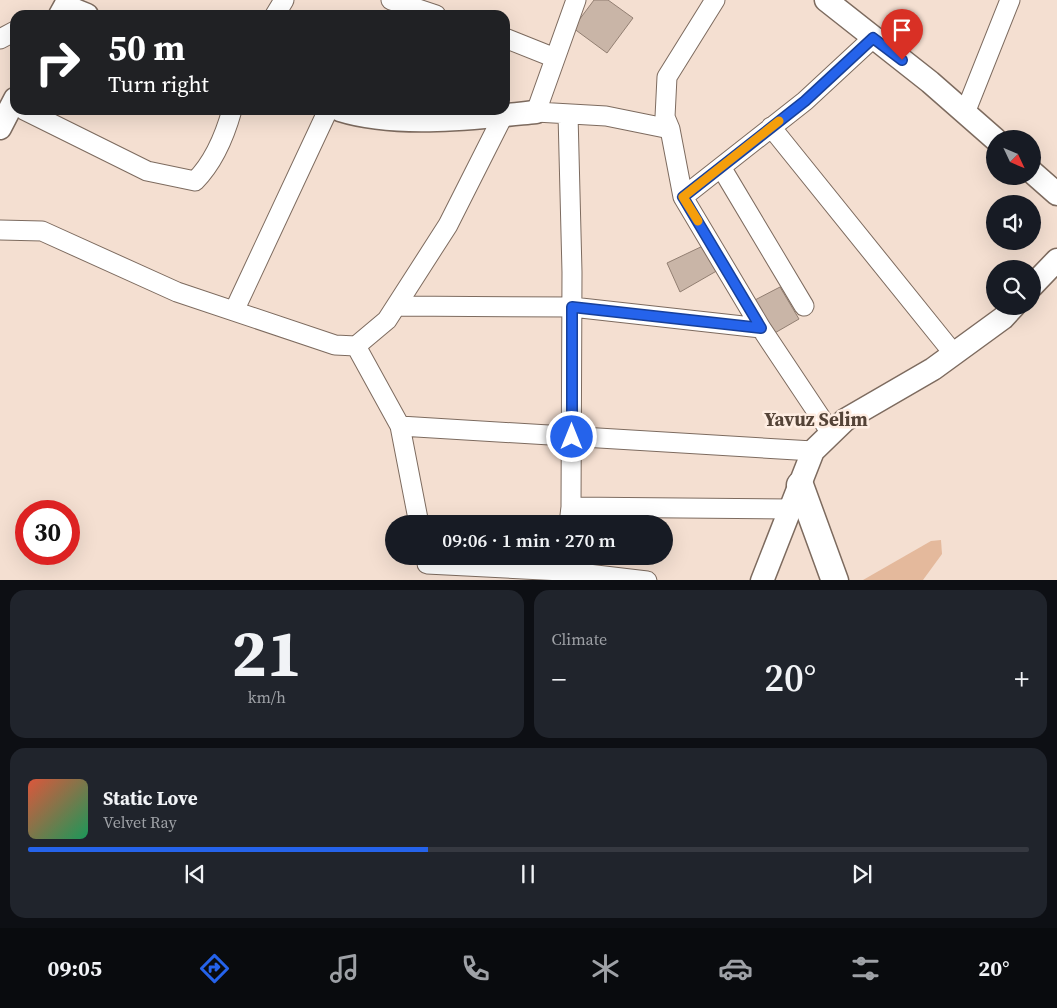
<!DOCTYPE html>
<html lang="en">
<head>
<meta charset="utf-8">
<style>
	:root { --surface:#171b24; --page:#20242c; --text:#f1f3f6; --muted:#9ea1a6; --line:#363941; --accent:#2563eb }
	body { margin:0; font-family:"Source Serif 4",serif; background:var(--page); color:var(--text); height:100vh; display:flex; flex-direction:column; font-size:19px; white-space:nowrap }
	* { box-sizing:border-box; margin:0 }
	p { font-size:16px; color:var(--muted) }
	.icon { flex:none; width:28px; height:28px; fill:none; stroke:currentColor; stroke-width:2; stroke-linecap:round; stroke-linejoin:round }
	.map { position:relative; height:580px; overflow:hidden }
	.panel { display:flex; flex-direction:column; gap:10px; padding:10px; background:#0d0f14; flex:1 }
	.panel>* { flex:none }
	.hud { position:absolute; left:10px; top:10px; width:500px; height:105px; border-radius:15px; box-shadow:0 5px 20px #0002; background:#202124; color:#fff; overflow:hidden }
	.needle { width:32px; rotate:134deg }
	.buttons { position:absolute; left:986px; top:130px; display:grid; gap:10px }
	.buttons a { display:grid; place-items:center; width:55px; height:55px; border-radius:50%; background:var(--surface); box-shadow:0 5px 20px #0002; font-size:25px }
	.speed { position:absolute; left:15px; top:500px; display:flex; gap:10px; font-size:25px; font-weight:700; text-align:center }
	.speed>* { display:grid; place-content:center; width:65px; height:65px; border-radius:50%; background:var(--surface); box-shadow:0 5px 20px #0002; line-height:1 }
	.speed .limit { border:8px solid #d22; background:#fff; color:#111 }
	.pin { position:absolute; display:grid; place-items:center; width:42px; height:42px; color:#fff; margin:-51px -21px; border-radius:50% 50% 50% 0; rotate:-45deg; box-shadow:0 0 5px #0007 }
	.pin .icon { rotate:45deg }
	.me { position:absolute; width:55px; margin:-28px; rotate:0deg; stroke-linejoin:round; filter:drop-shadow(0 0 4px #0008) }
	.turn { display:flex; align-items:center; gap:18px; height:105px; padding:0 15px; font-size:22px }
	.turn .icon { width:65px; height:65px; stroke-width:2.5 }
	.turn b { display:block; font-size:35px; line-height:42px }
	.big { font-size:38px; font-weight:600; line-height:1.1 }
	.panel .widget { flex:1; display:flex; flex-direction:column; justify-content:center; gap:8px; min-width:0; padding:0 18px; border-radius:15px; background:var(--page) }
	.panel .dial { align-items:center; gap:0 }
	.dial b { font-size:65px; line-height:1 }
	.song { display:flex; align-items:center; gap:15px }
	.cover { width:60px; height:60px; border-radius:8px; background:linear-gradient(135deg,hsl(10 70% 55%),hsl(150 70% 35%)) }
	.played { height:5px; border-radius:2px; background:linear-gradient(90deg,var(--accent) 40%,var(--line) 40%) }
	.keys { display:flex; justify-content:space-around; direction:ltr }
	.heat { display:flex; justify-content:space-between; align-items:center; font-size:28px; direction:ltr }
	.panel .tiles { flex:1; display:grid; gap:10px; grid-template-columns:1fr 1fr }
	.widget:last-child { grid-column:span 2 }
	.trip { position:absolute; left:385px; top:515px; width:288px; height:50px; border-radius:25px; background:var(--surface); box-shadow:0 5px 20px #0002; font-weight:600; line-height:50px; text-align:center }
	.tabs { display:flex; height:80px; justify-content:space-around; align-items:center; background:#090b0e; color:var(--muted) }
	.tabs .icon { width:35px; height:35px }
	.tabs .current { color:var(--accent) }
	.tabs b { font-size:22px; color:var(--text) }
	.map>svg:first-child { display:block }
	.green { fill:#e4b99c }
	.building { fill:#c9b5a7; stroke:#927f72 }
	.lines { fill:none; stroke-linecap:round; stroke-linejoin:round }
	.minor-casing { stroke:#7d6b5f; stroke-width:21 }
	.tertiary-casing { stroke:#7d6b5f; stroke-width:25 }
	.secondary-casing { stroke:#7d6b5f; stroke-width:29 }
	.minor { stroke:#fff; stroke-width:19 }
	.tertiary { stroke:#fff; stroke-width:22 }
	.secondary { stroke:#fff; stroke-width:26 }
	.route-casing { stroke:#184099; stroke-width:12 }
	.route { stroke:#2563eb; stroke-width:9 }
	.slow { stroke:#f59e0b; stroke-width:9 }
	.labels { text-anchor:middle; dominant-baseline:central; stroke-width:5; stroke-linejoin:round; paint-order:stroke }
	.district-label { font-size:19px; font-weight:bold; fill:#544337; stroke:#feede2 }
</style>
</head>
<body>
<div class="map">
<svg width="1057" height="581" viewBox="0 0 1057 581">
	<rect width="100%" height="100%" fill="#f4dfd1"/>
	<path class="green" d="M941 540 942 554 923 580H863L931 541Z"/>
	<path class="building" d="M594 0H608L633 18 607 53 573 28Z
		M707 244 720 269 680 292 667 263Z
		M780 287 799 319 773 334 755 300Z"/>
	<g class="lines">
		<defs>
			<path id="minor" d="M391 0 436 15
				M576 0 536 112 606 116 670 129
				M275 15 284 0
				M505 38 555 58
				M0 39 15 31
				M24 110 147 171 195 181C214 162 225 135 232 110
				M965 113 1010 0
				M568 114 572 272 571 507 569 524
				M771 127 954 354
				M721 167 804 306
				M683 197 670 129 665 117 667 77 715 0
				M0 230 42 231 177 292 335 345 356 346 387 320 448 225 503 116
				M396 306 572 307 761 328
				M234 311 328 110
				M356 346 400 426 419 524
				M400 426 813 451
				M831 433 761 328 683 197 805 101 873 38
				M571 507 790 509
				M427 564 562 571 647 581"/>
			<path id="tertiary" d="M826 0 930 82 995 139
				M60 15 65 6 87 15
				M340 110C397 128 476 118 536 112
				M0 128 15 99
				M1032 172 1057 194
				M1032 286 1057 260
				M762 581 813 451 845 420 933 369 1003 318 1014 306"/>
			<path id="secondary" d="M800 485 835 581"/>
		</defs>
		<use href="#minor" class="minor-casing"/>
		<use href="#tertiary" class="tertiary-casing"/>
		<use href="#secondary" class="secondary-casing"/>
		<use href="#minor" class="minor"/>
		<use href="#tertiary" class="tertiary"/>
		<use href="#secondary" class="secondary"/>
	</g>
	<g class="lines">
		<defs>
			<path id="route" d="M572 437V307L761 328 683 197 805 101 873 38 902 60"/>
		</defs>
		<use href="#route" class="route-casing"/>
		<use href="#route" class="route"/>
		<path class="slow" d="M698 221 683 197 779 121"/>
	</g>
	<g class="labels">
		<g class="district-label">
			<text x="816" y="419">Yavuz Selim</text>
		</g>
	</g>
</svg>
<div class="buttons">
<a><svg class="needle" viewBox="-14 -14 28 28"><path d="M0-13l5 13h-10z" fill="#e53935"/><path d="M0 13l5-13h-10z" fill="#9ea1a6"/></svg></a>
<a><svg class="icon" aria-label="sound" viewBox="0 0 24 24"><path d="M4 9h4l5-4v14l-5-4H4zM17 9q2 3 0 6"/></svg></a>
<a><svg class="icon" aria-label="search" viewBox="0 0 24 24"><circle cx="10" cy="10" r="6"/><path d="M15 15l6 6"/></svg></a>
</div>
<div class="speed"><div class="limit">30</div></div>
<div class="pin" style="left:902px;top:60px;background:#d93025"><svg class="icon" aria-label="arrive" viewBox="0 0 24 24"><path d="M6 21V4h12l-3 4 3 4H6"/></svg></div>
<svg class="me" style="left:572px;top:437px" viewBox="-20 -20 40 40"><circle r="17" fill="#2563eb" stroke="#fff" stroke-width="3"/><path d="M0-11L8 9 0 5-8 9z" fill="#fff"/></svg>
<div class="trip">09:06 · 1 min · 270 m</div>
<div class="hud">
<div class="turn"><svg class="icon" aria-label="right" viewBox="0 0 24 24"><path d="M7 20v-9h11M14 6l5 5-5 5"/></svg><div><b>50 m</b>Turn right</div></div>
</div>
</div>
<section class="panel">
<div class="tiles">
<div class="widget dial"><b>21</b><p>km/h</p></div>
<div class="widget"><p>Climate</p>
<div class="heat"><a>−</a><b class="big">20°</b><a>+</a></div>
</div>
<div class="widget">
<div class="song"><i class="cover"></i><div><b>Static Love</b><p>Velvet Ray</p></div></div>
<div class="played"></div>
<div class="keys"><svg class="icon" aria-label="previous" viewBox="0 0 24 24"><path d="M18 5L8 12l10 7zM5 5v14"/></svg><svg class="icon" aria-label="pause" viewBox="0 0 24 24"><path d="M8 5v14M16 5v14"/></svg><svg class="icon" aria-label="next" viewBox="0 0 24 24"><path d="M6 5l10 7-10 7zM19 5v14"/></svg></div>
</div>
</div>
</section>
<nav class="tabs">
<b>09:05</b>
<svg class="icon current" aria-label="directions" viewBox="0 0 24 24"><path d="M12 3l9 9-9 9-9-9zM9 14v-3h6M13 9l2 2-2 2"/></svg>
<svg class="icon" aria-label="music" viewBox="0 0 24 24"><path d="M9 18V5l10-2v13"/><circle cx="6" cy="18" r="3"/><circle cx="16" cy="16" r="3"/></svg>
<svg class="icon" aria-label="phone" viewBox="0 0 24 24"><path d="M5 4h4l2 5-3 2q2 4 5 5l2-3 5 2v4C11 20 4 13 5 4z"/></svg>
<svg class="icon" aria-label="climate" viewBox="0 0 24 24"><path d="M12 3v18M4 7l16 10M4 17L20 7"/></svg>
<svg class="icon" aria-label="car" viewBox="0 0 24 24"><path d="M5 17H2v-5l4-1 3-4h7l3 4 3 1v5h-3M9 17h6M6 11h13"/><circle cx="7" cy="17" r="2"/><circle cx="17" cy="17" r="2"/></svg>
<svg class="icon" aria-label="filters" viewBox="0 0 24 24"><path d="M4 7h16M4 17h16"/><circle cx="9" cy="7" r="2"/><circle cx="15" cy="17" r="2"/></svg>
<b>20°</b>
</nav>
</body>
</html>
